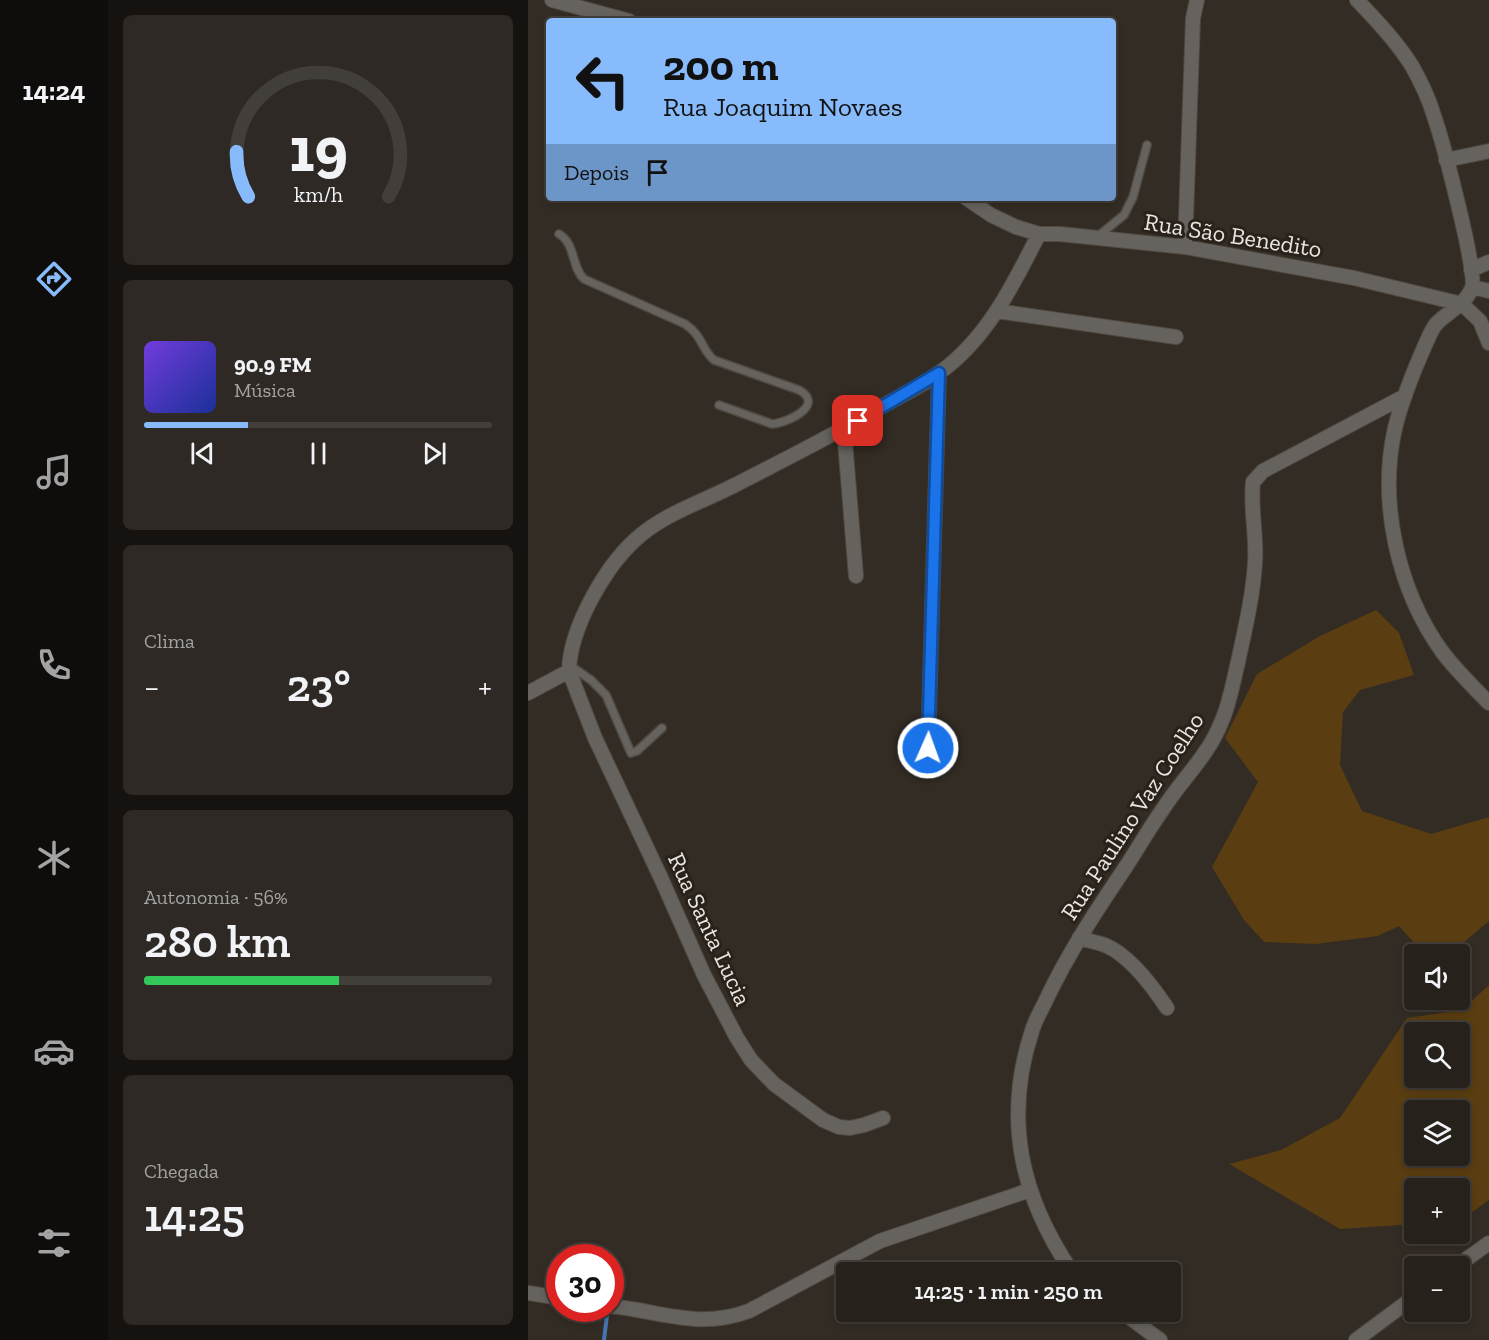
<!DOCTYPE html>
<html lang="pt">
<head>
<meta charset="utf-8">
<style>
	:root { --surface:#26211b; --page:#2e2924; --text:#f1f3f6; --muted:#a4a3a3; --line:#423e3a; --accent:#87bbfb }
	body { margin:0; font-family:"Zilla Slab",serif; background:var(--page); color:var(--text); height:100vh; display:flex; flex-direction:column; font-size:22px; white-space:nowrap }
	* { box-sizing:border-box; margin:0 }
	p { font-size:20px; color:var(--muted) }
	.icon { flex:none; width:33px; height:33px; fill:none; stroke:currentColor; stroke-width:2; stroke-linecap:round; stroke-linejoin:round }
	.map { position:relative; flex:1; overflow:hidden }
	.drawer { display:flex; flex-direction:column; gap:15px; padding:15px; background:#15120f; width:420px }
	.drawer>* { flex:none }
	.hud { position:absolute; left:18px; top:18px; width:570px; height:183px; border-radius:6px; box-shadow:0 3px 9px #0003,0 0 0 2px var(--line); background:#87bbfb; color:#111; overflow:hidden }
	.tools { position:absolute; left:876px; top:944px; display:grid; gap:12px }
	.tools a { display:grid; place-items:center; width:66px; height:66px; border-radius:6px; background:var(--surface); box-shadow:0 3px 9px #0003,0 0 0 2px var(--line); font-size:30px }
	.speed { position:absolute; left:18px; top:1244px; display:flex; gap:12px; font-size:30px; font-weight:700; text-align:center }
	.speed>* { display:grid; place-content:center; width:78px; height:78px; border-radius:50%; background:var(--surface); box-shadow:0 3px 9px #0003,0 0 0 2px var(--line); line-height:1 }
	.speed .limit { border:9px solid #d22; background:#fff; color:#111 }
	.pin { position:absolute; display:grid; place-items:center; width:51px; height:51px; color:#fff; margin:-26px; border-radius:12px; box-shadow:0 3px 9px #0006 }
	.me { position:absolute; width:66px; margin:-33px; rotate:2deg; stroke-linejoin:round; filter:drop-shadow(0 0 4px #0008) }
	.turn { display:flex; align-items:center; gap:21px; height:126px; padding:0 18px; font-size:27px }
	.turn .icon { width:78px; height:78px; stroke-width:2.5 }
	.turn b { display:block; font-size:42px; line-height:51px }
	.then { display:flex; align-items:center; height:57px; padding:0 18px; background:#0003; gap:12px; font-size:22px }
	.big { font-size:45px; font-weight:600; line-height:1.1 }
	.drawer .tile { flex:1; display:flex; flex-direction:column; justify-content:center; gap:9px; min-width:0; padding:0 21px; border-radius:9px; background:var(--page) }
	.drawer .dial { align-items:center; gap:0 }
	.dial svg { height:156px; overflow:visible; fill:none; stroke:var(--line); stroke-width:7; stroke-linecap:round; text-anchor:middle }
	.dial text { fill:var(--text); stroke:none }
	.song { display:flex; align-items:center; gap:18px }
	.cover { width:72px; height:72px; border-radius:9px; background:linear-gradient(135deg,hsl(260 70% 55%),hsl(230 70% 35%)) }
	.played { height:6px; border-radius:3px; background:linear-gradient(90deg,var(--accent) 30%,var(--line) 30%) }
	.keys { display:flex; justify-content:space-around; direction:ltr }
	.heat { display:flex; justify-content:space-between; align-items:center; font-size:33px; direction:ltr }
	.charge { height:9px; border-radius:4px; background:linear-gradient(90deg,#34c759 56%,var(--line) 0) }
	.trip { position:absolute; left:308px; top:1262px; width:345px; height:60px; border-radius:6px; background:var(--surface); box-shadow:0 3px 9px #0003,0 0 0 2px var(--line); font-weight:600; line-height:60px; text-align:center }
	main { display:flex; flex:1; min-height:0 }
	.tabs { display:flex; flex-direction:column; width:108px; justify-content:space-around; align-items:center; background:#0f0d0b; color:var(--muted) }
	.tabs .icon { width:42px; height:42px }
	.tabs .current { color:var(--accent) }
	.tabs b { font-size:27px; color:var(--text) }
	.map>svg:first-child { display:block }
	.green { fill:#5a3d11; fill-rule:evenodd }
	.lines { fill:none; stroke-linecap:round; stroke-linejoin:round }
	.stream { stroke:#4575b1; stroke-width:4 }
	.lane-casing { stroke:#504a42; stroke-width:10 }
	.street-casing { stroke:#504a42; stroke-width:16 }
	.lane { stroke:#66635f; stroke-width:7 }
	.street { stroke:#66635f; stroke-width:14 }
	.route-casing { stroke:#114b97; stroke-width:15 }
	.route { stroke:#1a73e8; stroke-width:10 }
	.labels { text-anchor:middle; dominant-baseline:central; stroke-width:6; stroke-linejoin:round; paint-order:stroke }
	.street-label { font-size:24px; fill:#e9e5df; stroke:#29221a }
</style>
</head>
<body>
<main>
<nav class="tabs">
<b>14:24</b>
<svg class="icon current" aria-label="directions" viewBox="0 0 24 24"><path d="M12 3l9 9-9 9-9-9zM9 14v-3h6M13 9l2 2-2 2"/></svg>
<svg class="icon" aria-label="music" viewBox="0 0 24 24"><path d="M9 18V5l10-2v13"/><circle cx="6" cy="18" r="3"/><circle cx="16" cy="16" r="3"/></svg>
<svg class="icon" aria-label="phone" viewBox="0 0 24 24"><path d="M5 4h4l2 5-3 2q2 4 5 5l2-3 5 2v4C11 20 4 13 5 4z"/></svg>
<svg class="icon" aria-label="climate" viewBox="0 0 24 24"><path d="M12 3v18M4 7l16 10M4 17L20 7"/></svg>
<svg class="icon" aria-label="car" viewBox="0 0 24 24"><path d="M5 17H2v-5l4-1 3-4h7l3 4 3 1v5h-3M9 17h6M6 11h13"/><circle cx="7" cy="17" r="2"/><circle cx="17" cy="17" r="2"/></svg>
<svg class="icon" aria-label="filters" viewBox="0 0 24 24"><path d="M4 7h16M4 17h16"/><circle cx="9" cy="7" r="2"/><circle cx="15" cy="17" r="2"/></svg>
</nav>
<section class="drawer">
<div class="tile dial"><svg viewBox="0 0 100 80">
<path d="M14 69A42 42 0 1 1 86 69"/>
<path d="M14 69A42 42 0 0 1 8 46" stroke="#87bbfb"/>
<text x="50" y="56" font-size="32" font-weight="700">19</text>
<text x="50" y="72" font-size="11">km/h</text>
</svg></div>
<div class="tile">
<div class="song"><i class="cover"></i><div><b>90.9 FM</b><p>Música</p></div></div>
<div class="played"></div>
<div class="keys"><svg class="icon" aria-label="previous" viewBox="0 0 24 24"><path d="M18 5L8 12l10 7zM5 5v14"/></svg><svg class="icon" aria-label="pause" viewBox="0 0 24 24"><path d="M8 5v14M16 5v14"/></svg><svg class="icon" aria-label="next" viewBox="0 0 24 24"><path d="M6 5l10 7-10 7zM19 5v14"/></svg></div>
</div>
<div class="tile"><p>Clima</p>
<div class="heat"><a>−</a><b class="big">23°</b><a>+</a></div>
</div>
<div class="tile"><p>Autonomia · 56%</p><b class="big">280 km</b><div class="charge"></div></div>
<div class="tile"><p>Chegada</p><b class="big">14:25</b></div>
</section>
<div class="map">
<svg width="961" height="1340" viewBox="0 0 961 1340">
	<rect width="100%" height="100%" fill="#332c24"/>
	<path class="green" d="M848 610 871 633 886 675 832 690 815 712 812 765 834 811 903 834 961 817V921L922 954H896L871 926 850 936 788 944 736 942 716 920 684 867 730 782 697 738 729 674 792 636Z
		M961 985V1200L932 1221V1188H886V1224L812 1229 701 1164 753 1150 812 1118 879 1018 934 1010ZM886 1032H932V1077H886ZM886 1110H932V1155H886Z"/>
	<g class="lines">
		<path class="stream" d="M76 1340 79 1315"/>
		<defs>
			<path id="lane" d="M31 234C48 244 43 267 56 279L157 324C175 336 173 349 186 360L271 390C298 405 259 423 244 424L191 405
				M569 237 596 215 605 197 619 145
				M41 665 63 680 78 695 103 753 109 751 134 728"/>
			<path id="street" d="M24 0 101 21
				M829 0C848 20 869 42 884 66 893 82 901 99 906 116 914 139 950 273 944 288 937 305 921 311 909 323 904 328 901 337 898 343 886 370 874 400 867 428 850 503 870 591 915 653 929 671 946 688 961 703
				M918 160 961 151
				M438 198 463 215 488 227 511 234H532L657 247 826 278 934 304 952 321 961 343
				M657 247 665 18 669 0
				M943 270 961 262
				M945 287 961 291
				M469 311 648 337
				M316 429 328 576
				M41 671 67 738 133 878 176 975 209 1038 223 1060 246 1084 295 1120 311 1127 322 1128 336 1125 355 1118
				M0 693 41 671C42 627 79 562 114 534 140 513 173 502 203 487 256 460 308 434 360 403 376 394 395 385 411 373 459 339 485 285 511 234
				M400 748 411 373
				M551 938C560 941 570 942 579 946 603 957 625 987 639 1008
				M929 1266 961 1243
				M544 1272C493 1197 475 1119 504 1031 507 1020 514 1009 519 998 540 954 566 914 593 874 608 852 620 830 635 809 654 779 680 756 693 723 702 703 705 682 710 662 717 629 725 596 727 563 729 536 722 508 725 482L735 471 877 396
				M0 1293 32 1298
				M82 1306C133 1311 170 1330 221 1311L352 1241 502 1190
				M593 1311 632 1340
				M828 1340 886 1297"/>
		</defs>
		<use href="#lane" class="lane-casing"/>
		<use href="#street" class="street-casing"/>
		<use href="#lane" class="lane"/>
		<use href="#street" class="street"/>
	</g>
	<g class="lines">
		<defs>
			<path id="route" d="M330 421 411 373 400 748"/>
		</defs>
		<use href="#route" class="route-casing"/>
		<use href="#route" class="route"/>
	</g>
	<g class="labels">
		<g class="street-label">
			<text transform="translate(705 235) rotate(9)">Rua São Benedito</text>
			<text transform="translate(604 816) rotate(-57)">Rua Paulino Vaz Coelho</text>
			<text transform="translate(182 929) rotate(65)">Rua Santa Lucia</text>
		</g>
	</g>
</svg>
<div class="tools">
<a><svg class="icon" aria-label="sound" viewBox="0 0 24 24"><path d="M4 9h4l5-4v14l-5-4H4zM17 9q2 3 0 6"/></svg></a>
<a><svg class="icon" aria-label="search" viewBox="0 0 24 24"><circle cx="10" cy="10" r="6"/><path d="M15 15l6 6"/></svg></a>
<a><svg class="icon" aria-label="layers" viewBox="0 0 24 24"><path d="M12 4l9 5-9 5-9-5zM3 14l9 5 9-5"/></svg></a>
<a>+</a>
<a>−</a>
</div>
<div class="speed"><div class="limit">30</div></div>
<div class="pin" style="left:330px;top:421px;background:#d93025"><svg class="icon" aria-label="arrive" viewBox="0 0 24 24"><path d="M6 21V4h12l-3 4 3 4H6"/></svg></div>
<svg class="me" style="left:400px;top:748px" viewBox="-20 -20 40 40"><circle r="17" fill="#1a73e8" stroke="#fff" stroke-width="3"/><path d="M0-11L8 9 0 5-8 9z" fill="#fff"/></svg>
<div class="trip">14:25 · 1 min · 250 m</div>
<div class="hud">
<div class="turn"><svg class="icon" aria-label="left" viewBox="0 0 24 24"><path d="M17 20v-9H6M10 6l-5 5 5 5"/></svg><div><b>200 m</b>Rua Joaquim Novaes</div></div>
<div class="then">Depois<svg class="icon" aria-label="arrive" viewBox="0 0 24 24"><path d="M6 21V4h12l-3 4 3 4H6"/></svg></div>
</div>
</div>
</main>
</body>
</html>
